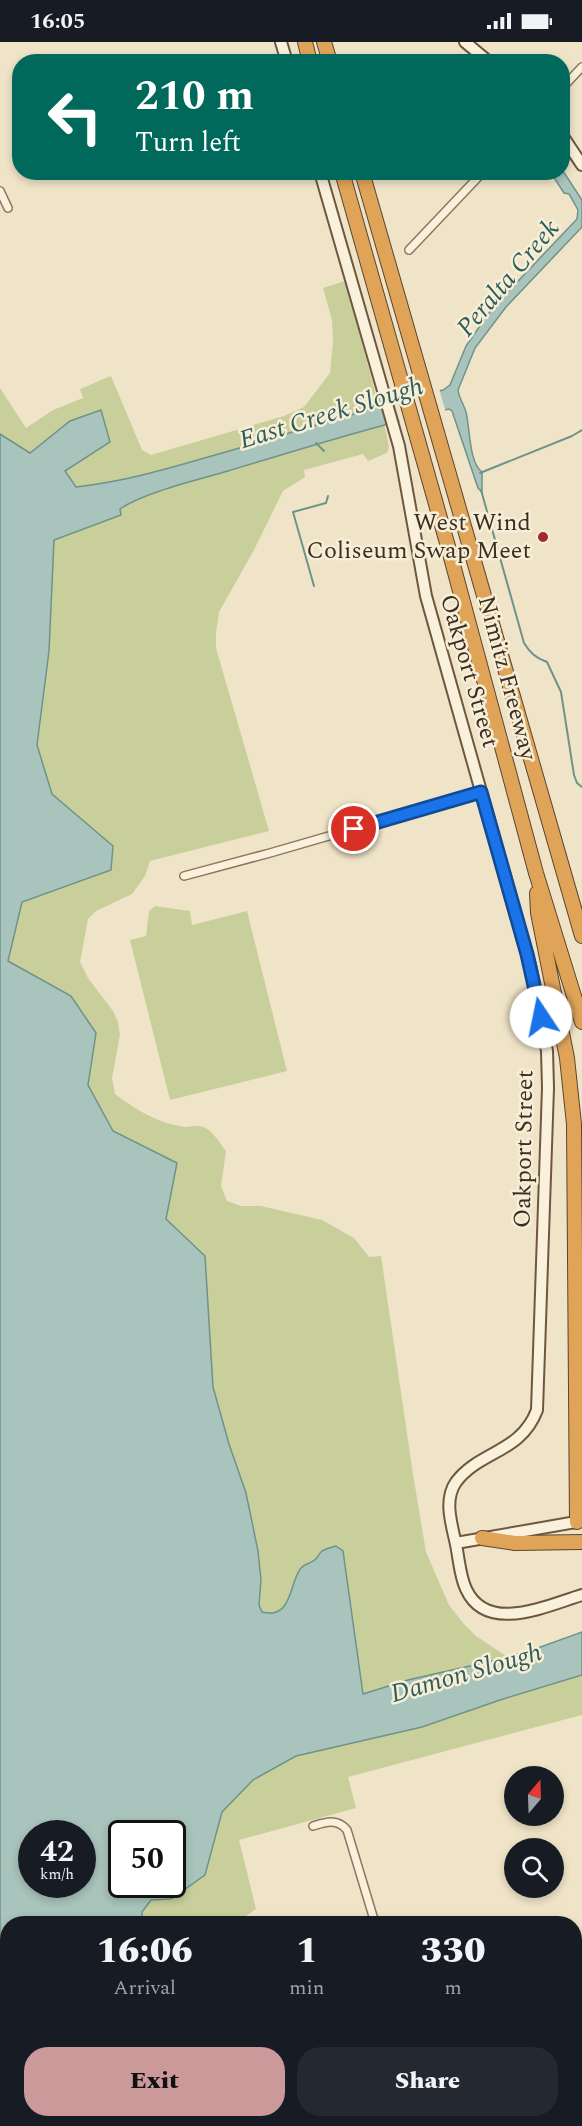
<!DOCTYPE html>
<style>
:root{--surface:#171b24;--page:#242831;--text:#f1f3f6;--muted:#9ea1a6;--accent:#cc999b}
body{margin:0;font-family:Spectral,serif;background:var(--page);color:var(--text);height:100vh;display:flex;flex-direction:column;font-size:22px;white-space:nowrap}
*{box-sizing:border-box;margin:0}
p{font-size:20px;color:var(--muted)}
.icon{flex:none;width:33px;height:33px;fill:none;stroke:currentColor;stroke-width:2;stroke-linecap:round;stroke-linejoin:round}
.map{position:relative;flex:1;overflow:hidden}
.details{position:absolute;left:0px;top:1874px;width:582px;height:212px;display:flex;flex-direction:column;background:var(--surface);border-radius:24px 24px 0 0;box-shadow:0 3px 9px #0003}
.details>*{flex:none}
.top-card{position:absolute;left:12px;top:12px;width:558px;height:126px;border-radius:24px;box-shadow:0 3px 9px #0003;background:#00695c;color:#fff;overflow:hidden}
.needle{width:39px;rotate:19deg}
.fabs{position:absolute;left:504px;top:1724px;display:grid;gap:12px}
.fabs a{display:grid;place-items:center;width:60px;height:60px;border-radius:50%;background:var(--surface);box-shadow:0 3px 9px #0003;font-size:30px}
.speed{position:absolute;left:18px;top:1778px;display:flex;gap:12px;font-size:30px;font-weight:700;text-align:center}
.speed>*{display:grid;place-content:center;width:78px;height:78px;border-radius:50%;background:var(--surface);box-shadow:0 3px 9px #0003;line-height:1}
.speed small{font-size:15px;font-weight:400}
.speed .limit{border:3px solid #111;border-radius:9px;background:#fff;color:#111}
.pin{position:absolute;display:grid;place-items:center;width:51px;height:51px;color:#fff;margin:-26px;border:3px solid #fff;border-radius:50%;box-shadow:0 2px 6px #0007}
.me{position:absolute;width:66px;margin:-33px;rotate:349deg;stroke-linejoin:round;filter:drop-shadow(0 0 4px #0008)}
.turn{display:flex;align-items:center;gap:21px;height:126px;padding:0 24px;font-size:27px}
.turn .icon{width:78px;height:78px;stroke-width:2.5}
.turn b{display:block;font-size:42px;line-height:51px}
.eta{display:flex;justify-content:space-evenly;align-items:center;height:102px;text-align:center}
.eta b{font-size:36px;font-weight:800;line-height:42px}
.action{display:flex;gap:12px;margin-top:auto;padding:12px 24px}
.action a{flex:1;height:69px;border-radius:24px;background:var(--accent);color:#111;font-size:24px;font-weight:800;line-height:69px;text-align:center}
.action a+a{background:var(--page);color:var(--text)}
.status{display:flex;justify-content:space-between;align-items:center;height:42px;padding:0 30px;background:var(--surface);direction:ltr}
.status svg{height:16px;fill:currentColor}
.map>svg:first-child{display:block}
.green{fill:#c9cf9b;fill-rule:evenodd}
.water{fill:#a9c4bc;stroke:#6f938a;stroke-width:1.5;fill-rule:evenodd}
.pier{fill:#f0e4c8}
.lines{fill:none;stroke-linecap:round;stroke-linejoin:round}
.stream{stroke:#6f938a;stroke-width:2}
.street-casing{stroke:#8d765c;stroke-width:10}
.secondary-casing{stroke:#6f573f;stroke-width:14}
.highway-casing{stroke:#5b4430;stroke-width:16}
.street{stroke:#faf1dc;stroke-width:7}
.secondary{stroke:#faf1dc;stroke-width:10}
.highway{stroke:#e0a458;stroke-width:14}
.route-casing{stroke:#114b97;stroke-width:15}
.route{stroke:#1a73e8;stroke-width:10}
.poi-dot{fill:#9e2a2b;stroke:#f7eed8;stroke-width:2}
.labels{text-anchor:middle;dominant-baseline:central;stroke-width:5;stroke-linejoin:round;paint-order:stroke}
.poi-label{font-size:24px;fill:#3d2e20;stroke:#f7eed8;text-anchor:end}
.street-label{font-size:24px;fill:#3d2e20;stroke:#f7eed8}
.water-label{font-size:26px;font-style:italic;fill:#2f5d5a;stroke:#f7eed8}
</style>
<div class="status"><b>16:05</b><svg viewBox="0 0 49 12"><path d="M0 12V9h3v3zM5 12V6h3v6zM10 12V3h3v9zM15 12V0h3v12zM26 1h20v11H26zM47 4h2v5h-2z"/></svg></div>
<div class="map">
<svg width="582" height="2084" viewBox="0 0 582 2084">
<rect width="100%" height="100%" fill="#f0e4c8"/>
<path class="green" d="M345,239L386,390L389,405L387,411L368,419L363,412L304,428L305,435L283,449L254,508L219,570L216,591V606L269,789L150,819L145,834L132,852L96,869L88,877L80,920L88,936L113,969L118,980L120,993L112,1036L115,1052C136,1068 158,1081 184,1085C190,1085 198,1083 203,1085C213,1088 220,1102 226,1109L221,1144L227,1159L241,1164H261L322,1178L354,1196L369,1215L381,1214L413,1432L426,1510L449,1563L463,1581L476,1594L517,1621L539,1646L582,1633V1673L348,1735L356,1766L239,1798L256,1867L236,1881H8V2078H209L211,2084H0V346L26,386L53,368L83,356L80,347L111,334L142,408L151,413L284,374L304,365L330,331L333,299L332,278L323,246ZM32,1791H82V1842H32ZM122,1791H172V1842H122Z
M155,864L190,869L192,883L247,869L287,1029L170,1058L130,898L146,894L149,869Z"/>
<path class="water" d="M563,129L582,158V185L506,265L475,306L458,348C459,356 464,363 466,370C470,386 469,421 482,430V450L478,446L452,369L449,367C374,384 301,407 228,429C198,438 145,450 120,467L121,473L54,498L49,609L37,703L52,752L113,804L111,828L22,860L8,919L71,954L96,991L88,1043L113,1089L177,1121L166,1177L205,1214L213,1345L229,1402L246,1451L258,1509L261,1538L259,1563L262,1570C293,1578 289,1540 301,1526C304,1522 309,1522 313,1519C318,1517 318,1512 322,1509C326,1507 332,1505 336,1504L343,1509L363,1652L408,1638L496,1618L535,1607L582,1590V1633L500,1658L422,1685L296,1714L253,1738L222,1770L205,1833L171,1857L151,1858L142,1870V1881H8V2078H188L189,2084H0V392L30,411L70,379L101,368L110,400L65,429L76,445C132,439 183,422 236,407C305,386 374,365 443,348L450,343L466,304L500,255L502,256L577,177L578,168L569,152L564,151L551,131ZM32,1791H82V1842H32ZM122,1791H172V1842H122Z"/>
<path class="pier" d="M439,346L446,371L400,381L393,357Z"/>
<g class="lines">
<path class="stream" d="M316,401L324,409
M480,431L572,394L582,388
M481,448L524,601C530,611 536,616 547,620L561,650L574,733L577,741L582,745
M314,544L293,470L326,461L328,454"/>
<defs>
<path id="street" d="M562,46L582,25
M0,149L8,166
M409,208L483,130
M184,834L270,811L481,750
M313,1784C326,1780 337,1776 347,1788L375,1881
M417,2078L419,2084
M444,2078L446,2084"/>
<path id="secondary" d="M281,0L287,20
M465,0L489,20
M562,93L582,123
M320,130L399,404L426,554L531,927L547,1009L548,1046L537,1368C521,1411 479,1409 456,1440C444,1457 451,1480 455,1498C459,1514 459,1532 466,1547C487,1593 548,1563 582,1553
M456,1501L582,1479"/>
<path id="highway" d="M305,0L310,20
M324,0L330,20
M342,130L449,508L536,831L582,980
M362,130L582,894
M537,851L538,871L567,1016L574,1082L577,1480
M482,1496L515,1501L582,1500"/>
</defs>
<use href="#street" class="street-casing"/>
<use href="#secondary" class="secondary-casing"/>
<use href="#highway" class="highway-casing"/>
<use href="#street" class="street"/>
<use href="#secondary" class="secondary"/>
<use href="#highway" class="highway"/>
</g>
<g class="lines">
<defs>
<path id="route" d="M354,787L481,750L527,912L541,975"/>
</defs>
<use href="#route" class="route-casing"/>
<use href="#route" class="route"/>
</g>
<circle class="poi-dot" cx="543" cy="495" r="6"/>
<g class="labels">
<g class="poi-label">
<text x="531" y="481">West Wind<tspan x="531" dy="28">Coliseum Swap Meet</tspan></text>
</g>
<g class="street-label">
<text transform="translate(469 629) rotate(74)">Oakport Street</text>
<text transform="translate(507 636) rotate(75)">Nimitz Freeway</text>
<text transform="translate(524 1107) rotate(-89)">Oakport Street</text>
</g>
<g class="water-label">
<text transform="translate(508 236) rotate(-50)">Peralta Creek</text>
<text transform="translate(331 371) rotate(-17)">East Creek Slough</text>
<text transform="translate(466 1631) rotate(-16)">Damon Slough</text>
</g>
</g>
</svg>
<div class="fabs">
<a><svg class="needle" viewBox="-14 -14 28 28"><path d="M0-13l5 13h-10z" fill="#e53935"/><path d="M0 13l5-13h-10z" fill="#9ea1a6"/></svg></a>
<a><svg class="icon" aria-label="search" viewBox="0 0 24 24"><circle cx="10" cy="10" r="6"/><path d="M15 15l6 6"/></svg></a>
</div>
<div class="speed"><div>42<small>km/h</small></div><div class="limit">50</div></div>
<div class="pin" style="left:354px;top:787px;background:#d93025"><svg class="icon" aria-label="arrive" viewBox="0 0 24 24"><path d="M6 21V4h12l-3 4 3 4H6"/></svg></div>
<svg class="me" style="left:541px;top:975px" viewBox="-20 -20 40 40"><circle r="19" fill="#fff"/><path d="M0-13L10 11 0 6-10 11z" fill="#1a73e8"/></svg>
<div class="top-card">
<div class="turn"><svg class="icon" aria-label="left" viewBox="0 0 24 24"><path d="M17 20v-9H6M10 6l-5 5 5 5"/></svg><div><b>210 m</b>Turn left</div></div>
</div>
<section class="details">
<div class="eta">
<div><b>16:06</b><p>Arrival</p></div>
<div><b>1</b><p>min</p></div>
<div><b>330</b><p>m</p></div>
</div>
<div class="action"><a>Exit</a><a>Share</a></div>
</section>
</div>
